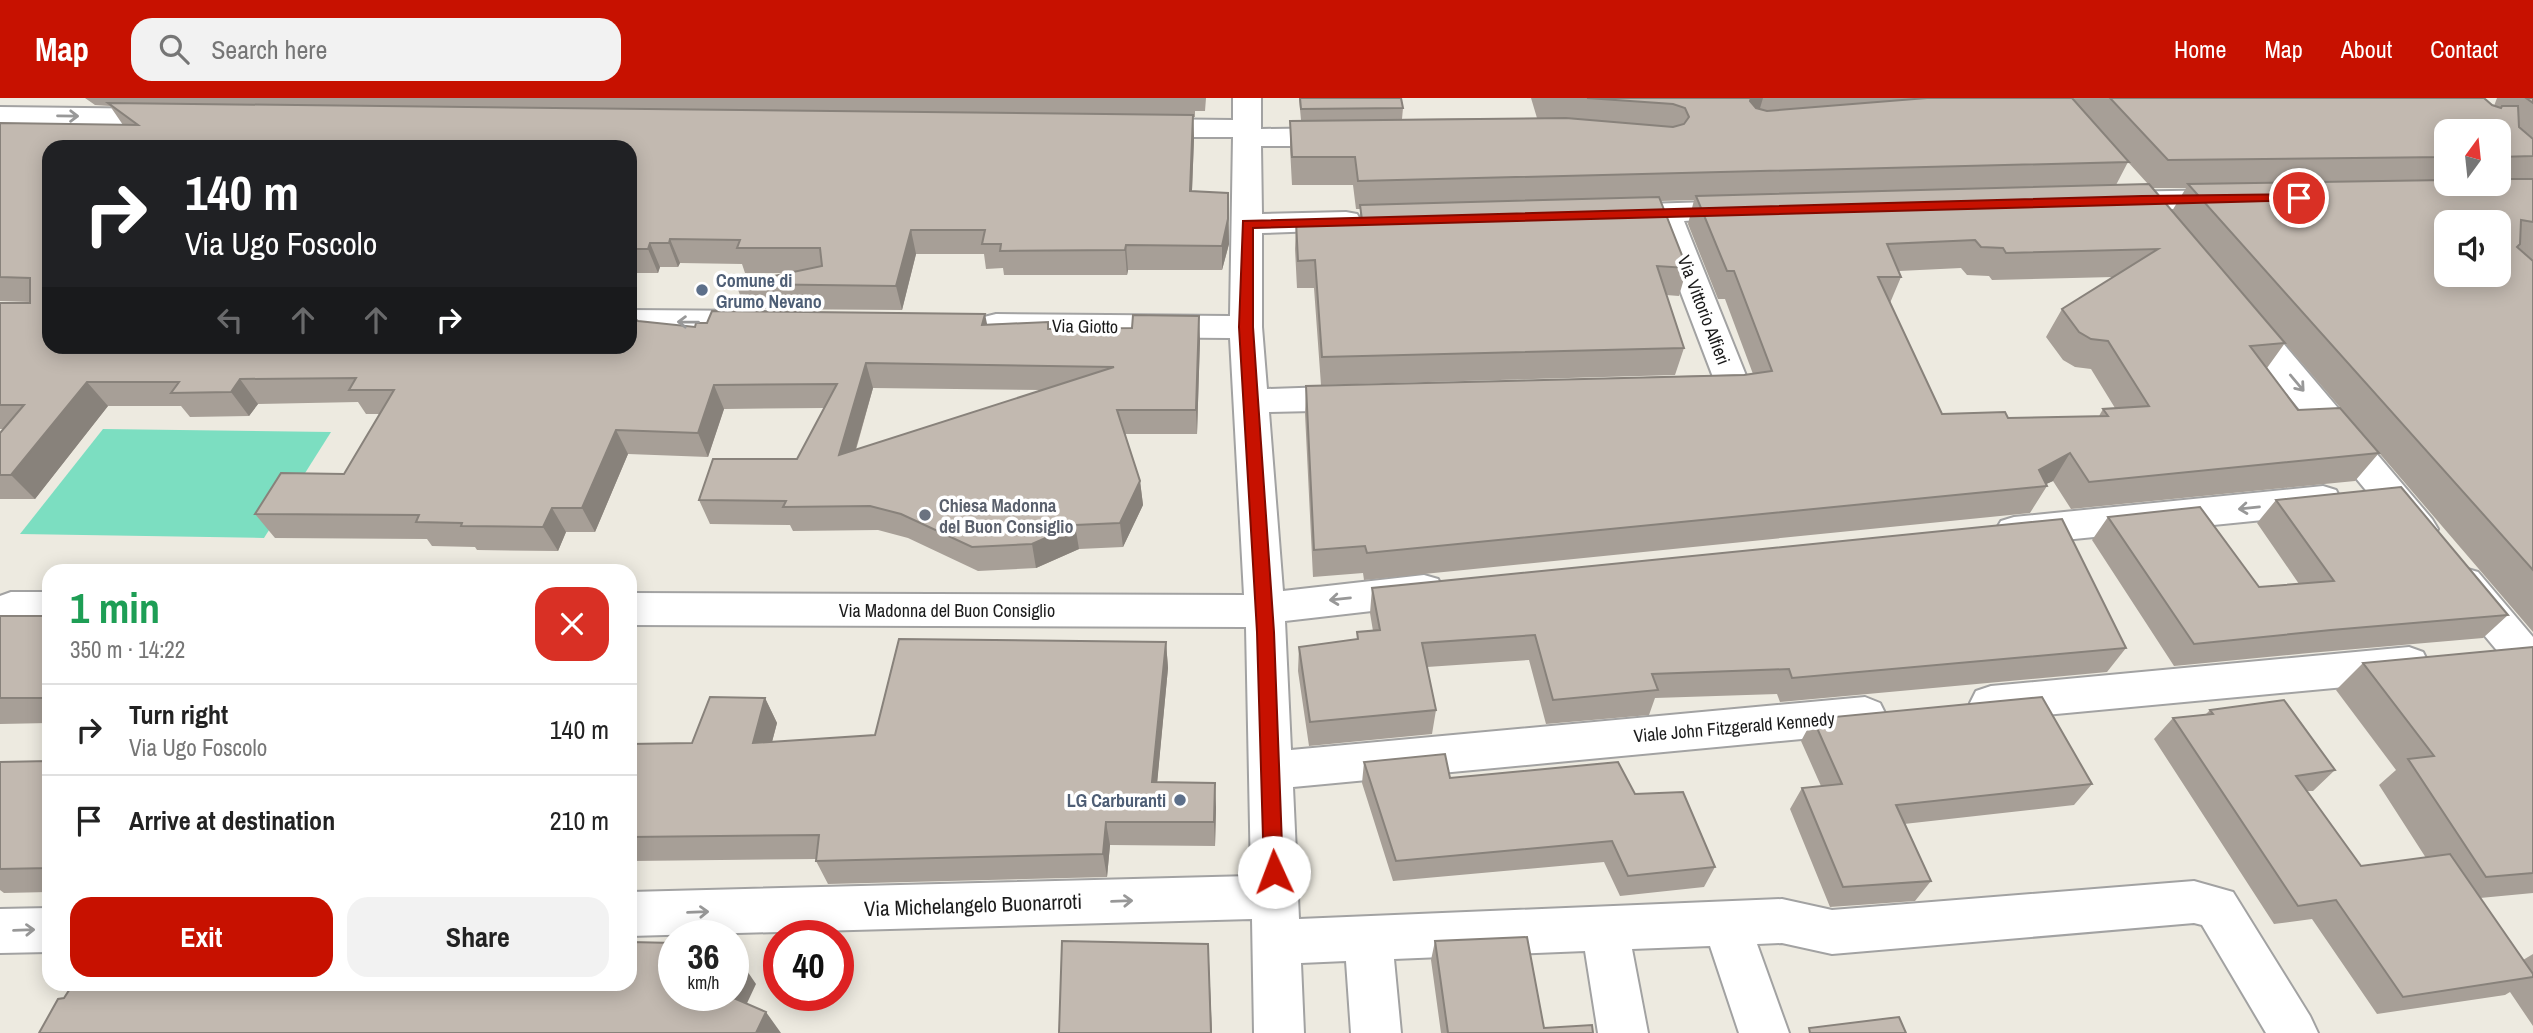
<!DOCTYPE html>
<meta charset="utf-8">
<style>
:root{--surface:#fff;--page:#f2f2f2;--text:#222;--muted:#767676;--line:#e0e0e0;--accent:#c71100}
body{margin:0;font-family:"Archivo Narrow",sans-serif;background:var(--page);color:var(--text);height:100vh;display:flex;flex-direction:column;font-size:26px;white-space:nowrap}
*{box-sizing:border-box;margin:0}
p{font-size:23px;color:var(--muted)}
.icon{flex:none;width:38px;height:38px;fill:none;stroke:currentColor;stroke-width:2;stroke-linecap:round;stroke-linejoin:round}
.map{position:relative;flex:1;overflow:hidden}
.panel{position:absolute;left:42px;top:466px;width:595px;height:427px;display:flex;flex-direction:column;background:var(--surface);border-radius:21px;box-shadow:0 4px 18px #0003}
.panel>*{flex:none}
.hud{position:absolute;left:42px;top:42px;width:595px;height:214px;border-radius:21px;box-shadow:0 4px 18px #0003;background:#202124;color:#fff;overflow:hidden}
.needle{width:46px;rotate:15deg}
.tools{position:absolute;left:2434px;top:21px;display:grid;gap:14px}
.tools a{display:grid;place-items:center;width:77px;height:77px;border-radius:14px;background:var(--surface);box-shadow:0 4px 18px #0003;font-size:35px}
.speed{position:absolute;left:658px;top:822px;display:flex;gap:14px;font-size:35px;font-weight:700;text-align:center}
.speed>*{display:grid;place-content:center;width:91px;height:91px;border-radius:50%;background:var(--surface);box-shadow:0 4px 18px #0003;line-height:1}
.speed small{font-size:18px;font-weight:400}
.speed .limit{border:10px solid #d22;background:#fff;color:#111}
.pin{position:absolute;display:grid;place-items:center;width:60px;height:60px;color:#fff;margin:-30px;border:4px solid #fff;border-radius:50%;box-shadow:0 2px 7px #0007}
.me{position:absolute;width:77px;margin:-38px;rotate:358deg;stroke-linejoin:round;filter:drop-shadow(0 0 5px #0008)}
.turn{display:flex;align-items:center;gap:24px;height:147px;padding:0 28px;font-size:32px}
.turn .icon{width:91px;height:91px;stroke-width:2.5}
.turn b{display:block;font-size:49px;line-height:60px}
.lanes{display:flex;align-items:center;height:66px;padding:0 28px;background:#0003;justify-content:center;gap:35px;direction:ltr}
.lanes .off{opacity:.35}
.round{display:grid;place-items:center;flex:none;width:74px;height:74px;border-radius:21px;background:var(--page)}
.headline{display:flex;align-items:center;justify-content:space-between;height:119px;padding:0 28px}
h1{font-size:42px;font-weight:800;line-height:52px;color:#1e9e55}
.action{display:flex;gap:14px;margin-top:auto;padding:14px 28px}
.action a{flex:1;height:80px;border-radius:21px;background:var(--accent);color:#fff;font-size:28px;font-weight:800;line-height:80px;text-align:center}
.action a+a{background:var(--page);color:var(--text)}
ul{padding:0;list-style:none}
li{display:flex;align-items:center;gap:21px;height:91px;padding:0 28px;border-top:2px solid var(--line)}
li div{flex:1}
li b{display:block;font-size:26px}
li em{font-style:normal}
header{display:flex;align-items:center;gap:42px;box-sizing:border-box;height:98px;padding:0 35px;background:var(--accent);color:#fff}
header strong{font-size:33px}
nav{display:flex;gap:38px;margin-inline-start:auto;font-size:24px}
.search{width:490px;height:63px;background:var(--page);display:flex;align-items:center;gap:18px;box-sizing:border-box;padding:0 24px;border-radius:21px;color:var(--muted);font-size:26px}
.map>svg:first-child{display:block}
.pitch{fill:#7cdec1}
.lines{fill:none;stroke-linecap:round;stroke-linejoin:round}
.minor-casing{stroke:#a2a2a2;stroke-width:4}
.minor{fill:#fff;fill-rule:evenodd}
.wall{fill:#a79f97;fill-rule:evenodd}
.shaded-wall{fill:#88827b}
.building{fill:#c2b9b0;stroke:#88827b;stroke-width:2;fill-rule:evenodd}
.oneway{stroke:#989898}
.route{fill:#c71100;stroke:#810b00;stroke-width:2}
.service-dot{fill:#5c6f8a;stroke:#fff;stroke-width:2.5}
.worship-dot{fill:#6b7280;stroke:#fff;stroke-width:2.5}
.labels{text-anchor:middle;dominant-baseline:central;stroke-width:7;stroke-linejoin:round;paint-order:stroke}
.service-label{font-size:18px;font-weight:bold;fill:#4e5e75;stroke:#fff;text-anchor:start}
.street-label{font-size:18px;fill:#1b1b1b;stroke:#fff}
.worship-label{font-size:18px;font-weight:bold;fill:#5b616d;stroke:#fff;text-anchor:start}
.near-street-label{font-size:21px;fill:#1b1b1b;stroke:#fff}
</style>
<header>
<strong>Map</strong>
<div class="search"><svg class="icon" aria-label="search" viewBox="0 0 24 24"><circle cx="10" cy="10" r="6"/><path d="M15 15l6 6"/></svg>Search here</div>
<nav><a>Home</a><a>Map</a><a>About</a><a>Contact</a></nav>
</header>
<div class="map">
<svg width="2533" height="935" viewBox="0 0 2533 935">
<rect width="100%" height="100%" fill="#edeae0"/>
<path class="pitch" d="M103,331L331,334L264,440L20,436Z"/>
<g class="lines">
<defs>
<path id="minor" d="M1233,0H1261V31L1343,30L1353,33L1357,39L1353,45L1343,48H1261L1262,116L1346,114L1357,116L1361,123L1357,130L1346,132L1262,135V229L1267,291L1357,288L1369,292L1374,300L1369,308L1357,312L1269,314L1283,493L1424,477L1438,481L1444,492L1438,503L1424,507L1285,523L1291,652L1865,599L1880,605L1886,617L1880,629L1865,635L1293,689L1299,821L1782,801L1832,812L2194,783L2233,794L2310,918L2318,935H2266L2202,827L2194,825L1832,856L1782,845L1757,846L1789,935H1739L1710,848L1632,851L1648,935H1598L1585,853L1394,861L1401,935H1351L1346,863L1301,865L1304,935H1254L1252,821L630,838V794L1251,778L1246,529L630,527V495L1244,497L1230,240L996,238L984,235L980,227L984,219L996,216L1230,218L1233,39H1140L1130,36L1126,30L1130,24L1140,21L1233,22Z
M0,9L169,11L179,13L183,19L179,25L169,27L0,25Z
M2232,92L2243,95L2247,101L2243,107L2232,110L2110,112L2099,109L2095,103L2099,97L2110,94Z
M1742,103L1753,106L1757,112L1753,118L1684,123L1751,290L1746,298C1727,304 1704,305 1685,299L1680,291L1685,283L1713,279L1654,124L1613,125L1602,122L1598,116L1602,110L1613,107Z
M2242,208L2254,211L2432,421L2438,431L2432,441L2419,445L2406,441L2230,227L2226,219L2230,211Z
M630,212L761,213L773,216L777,224L773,232L761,235L630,234Z
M2323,388L2336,392L2341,402L2336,412L2323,416L2014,447L2001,443L1995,433L2001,423L2014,419Z
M2464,470L2478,474L2533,539V584L2519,579L2450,496L2445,485L2450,474Z
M11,494H49V526H11L0,522V498Z
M2409,549L2423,554L2429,566L2423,578L2409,583L1991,622L1976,617L1970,605L1976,593L1991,588Z
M49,810V854L0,855V811Z"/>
</defs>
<use href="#minor" class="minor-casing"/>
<use href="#minor" class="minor"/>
</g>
<path class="wall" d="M85,0H1206L1205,13H1195V19H1193L1194,41L1192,93L1228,95L1229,146L1222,172H1128L1127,177H1004L1003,170L986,171L984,156H916L902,212L745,211L736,186L792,175H745L742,166L680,165L678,169H660L658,175H630V49L49,248L638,223L695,229L987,226L1048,224L1049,231L1200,242L1197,336H1125L1140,383L1143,407L1123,449L1079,451L1036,470L978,473L908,440L878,432L793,433L790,427L710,426L699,402L797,361L824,310L724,311L708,359L628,356L595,434H566L558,453L477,452L475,449L432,448L427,441L275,440L255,416L344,376L380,316H366L358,304L258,306L249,318L190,319L181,308H108L35,401H0V335L3,331H0V205H30V204L0,203V25L123,27L110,8L95,7ZM873,290L1042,292L856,352Z
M1299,0H1401L1403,10L1402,21L1537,20L1531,0H2484L2494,8L2497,0H2533V534L2271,229L2285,245L2267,270L2298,312L2379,355L2355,383L2071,411L2053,383L2046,386L2047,388L2030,415L1364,482L1363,475L1313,479L1305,316L1306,288L1753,276L1725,201H1718L1688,126L1694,102L1661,103L1687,170L1679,198L1666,197L1684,250L1675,277L1321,287L1314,190H1297L1295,151L1296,123L1360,122V111H1356L1353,87H1292L1290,50V23L1301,22ZM2446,33H2499V86H2446ZM2128,64L2148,86L2116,87ZM2152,90H2186L2172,113ZM1961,170L1967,177L1989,178L1992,182L2113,179L2062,211L2046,239L2063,262L2075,269L2091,271L2115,310L2103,311L2099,318L2008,320L1942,316L1890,205L1901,179L1899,173Z
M2276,402L2508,517L2483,540L2309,555L2174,568L2092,442L2108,419L2259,489L2299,486L2257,425Z
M1372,490L2126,550L2107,574L1780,604L1777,596L1655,600L1649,617L1546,626L1529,562L1427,569L1436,612L1432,636L1309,648L1298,573L1299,549L1357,541V534L1373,533L1370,515Z
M0,518H49V625L0,626Z
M1166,544L1168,570L1157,684L1216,709L1215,748L1110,747L1107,779L828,786L816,763V761L632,763L630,772V646L692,645L765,600L777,625L772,644L875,637Z
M2533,549V795L2480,800L2523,862L2533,856V928L2510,894L2505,897L2377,916L2312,821L2274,826L2154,641L2173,620L2205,617L2210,612L2335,672L2313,693H2307L2361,768L2426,760L2379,687L2396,672L2336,592L2363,565Z
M1813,621L2092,686L2074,707L1904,726L1931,783L1915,803L1830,809L1790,711L1802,690L1821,688L1801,643Z
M49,663V794L4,795L0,792V664Z
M1364,664L1450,680L1635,696L1715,769L1704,789L1620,798L1604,764L1393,783L1362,685Z
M1435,843L1544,930L1593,935H1441L1431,862Z"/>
<path class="shaded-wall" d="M1751,0H1763L1758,17L1750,3Z
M1193,17L1194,41L1191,117L1190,93Z
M1228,95L1229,146L1222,172V148Z
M911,132L916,156L902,212L896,188Z
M670,141L680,165L678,169L669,145Z
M650,145L660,169L658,175L648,151Z
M1126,147L1128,172L1127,177L1125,152Z
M985,216L990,240L982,227Z
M1199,218L1200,242L1197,336L1196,312Z
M866,265L873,290L847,381L839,357Z
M240,281L258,306L249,318L231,294Z
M87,284L108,308L35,401L11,377Z
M714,287L724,311L708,359L698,335Z
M616,332L628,356L595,434L582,410Z
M2070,355L2053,383L2042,388L2039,372Z
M1140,383L1143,407L1123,449L1120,425Z
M552,410L566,434L558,453L543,429Z
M1075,427L1079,451L1036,470L1032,446Z
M1166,544L1168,570L1155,708L1152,684Z
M765,600L777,625L765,670L753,645Z
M1215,685L1216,709L1215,748L1214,724Z
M1106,724L1110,747L1107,779L1103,756Z
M1208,846L1209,865L1212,935H1211Z
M741,864L756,886L741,918L727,898H733V880Z
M766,914L781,935H756Z"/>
<path class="building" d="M1300,0H1401L1403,10L1301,11Z
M1587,0H1751L1750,3L1756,10L1767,13L1927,0H2072L2129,64L1358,83L1355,59H1292L1290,23L1566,20L1673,29L1684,26L1689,19L1685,10L1673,6Z
M2110,0H2484L2492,7L2501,10L2502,8H2518L2519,29L2533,41V58L2499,59V33H2446V59L2168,62Z
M2526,0H2533V5Z
M108,5L1193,17L1190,93L1228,95V121L1222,148L1126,147L1125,152L1000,153L1001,146H982L985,132H911L896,188L736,186L822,168L820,150H737L740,142L670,141L669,145H650L648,151H630V49H49V248H630V217L638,223L695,229L696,225H707L712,213L985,216L982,227L1048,224V231L1132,230L1133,217L1199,218L1196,312H1117L1140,383L1120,425L1075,427L1032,446L972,449L901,416L870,408L783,409L786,403L699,402L713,361H797L837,286L714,287L698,335L616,332L582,410H552L543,429L461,428L462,425L416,424L419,417L255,416L281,375L344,376L394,292H349L356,280L240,281L231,294L171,295L179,284H87L11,377H0V335L24,307H0V205H30V180L0,179V25L138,27ZM866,265L1114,269L839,357Z
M2499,81H2533V124L2521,122L2520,146L2517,149L2533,163V472L2188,86L2446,82V86H2499ZM2446,124H2499V177H2446Z
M2149,86L2285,245L2250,248L2298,312L2340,310L2379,355L2089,384L2070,355L2039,372L2047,388L1367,455L1365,448L1314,452L1306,288L1744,277L1772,273L1734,173H1727L1696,98ZM1975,142L1981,149L2003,150L2006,155L2158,151L2062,211L2079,234L2091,241L2108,243L2149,308L2103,311L2108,318L2008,320L2005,314L1942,316L1878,179H1901L1887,146Z
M1659,99L1687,170L1657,168L1684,250L1322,259L1315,162L1298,163L1296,123L1362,122L1360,107Z
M2401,389L2508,517L2331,532L2194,546L2108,419L2200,409L2259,489L2334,483L2276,402Z
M2062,421L2126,550L1792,580L1789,571L1652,576L1658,592L1553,602L1535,537L1422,545L1436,612L1310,624L1299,549L1358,541L1357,534L1380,532L1372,490Z
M0,518H49V600H0Z
M899,541L1166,544L1152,684L1215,685L1214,724H1106L1103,756L816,763L819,737L630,739V646L692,645L710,599L765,600L753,645L875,637Z
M2533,549V775L2486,779L2408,661L2434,658L2363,565Z
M2042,599L2092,686L1896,707L1931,783L1843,789L1802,690L1842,686L1813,621Z
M2284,602L2335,672L2296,678L2361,768L2450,756L2533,876V879L2403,899L2336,802L2298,808L2173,620L2213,616L2210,612Z
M1445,656L1450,680L1618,664L1635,696L1683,694L1715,769L1628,778L1612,743L1396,763L1364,664Z
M49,663V770L0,771V664Z
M1527,839L1544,930L1592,927L1593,935H1448L1435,843Z
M1062,843L1208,846L1211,935H1059Z
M630,844L674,845V898H729L766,914L756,935H39L58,901L64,900L73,886H630Z
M733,864H741L733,880Z
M1899,919L1906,935H1810L1809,930Z"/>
<defs><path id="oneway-shaft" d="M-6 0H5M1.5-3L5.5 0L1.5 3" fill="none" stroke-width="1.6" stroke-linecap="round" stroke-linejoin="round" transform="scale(1.75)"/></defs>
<g class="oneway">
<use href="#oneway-shaft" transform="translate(68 18) rotate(1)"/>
<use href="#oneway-shaft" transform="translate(688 224) rotate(-179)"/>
<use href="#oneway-shaft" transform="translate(2297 285) rotate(50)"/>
<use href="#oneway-shaft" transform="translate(2249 410) rotate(174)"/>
<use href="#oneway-shaft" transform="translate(1340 501) rotate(174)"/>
<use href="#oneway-shaft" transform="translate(1122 803) rotate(-2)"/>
<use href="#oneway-shaft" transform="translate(698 814) rotate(-2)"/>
<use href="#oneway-shaft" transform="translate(24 832) rotate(-2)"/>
</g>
<path class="route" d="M2299,96L2305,100L2304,102L1253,130V229L1274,534L1283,774L1280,780L1274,782L1267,780L1264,774L1257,534L1239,229L1243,123L2142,98Z"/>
<g class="service-dot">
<circle cx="702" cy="192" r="7"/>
<circle cx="1180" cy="702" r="7"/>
</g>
<circle class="worship-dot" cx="925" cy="417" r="7"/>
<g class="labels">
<g class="service-label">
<text x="716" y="182">Comune di<tspan x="716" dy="21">Grumo Nevano</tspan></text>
<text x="1166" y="702" text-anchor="end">LG Carburanti</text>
</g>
<g class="street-label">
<text transform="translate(1704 212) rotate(69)">Via Vittorio Alfieri</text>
<text transform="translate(1085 228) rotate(1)">Via Giotto</text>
<text x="947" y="512">Via Madonna del Buon Consiglio</text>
<text transform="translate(1734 629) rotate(-5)">Viale John Fitzgerald Kennedy</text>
</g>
<g class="worship-label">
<text x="939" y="407">Chiesa Madonna<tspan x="939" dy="21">del Buon Consiglio</tspan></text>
</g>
<g class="near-street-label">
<text transform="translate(973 807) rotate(-2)">Via Michelangelo Buonarroti</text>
</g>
</g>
</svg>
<div class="tools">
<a><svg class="needle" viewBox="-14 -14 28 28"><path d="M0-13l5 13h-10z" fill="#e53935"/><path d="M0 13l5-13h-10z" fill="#767676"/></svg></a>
<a><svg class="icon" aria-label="sound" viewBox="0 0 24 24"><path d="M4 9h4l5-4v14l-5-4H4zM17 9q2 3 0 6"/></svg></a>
</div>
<div class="speed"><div>36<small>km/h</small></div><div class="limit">40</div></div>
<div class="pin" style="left:2299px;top:100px;background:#d93025"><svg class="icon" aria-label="arrive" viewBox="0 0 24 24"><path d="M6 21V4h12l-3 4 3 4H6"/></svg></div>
<svg class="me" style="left:1274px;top:774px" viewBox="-20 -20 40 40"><circle r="19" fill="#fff"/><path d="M0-13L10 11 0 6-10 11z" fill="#c71100"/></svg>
<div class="hud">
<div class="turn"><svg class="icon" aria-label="right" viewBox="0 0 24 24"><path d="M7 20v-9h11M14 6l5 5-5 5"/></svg><div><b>140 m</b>Via Ugo Foscolo</div></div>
<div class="lanes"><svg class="icon off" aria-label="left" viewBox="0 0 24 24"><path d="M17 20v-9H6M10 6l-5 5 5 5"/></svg><svg class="icon off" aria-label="ahead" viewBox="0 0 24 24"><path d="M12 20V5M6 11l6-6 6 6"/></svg><svg class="icon off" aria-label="ahead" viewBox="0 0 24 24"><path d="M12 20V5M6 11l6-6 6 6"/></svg><svg class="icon" aria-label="right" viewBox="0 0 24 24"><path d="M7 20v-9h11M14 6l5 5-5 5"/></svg></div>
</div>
<section class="panel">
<div class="headline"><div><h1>1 min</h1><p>350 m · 14:22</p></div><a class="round" style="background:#d93025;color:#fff"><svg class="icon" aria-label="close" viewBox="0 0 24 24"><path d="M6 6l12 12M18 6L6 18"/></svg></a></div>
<ul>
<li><svg class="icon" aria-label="right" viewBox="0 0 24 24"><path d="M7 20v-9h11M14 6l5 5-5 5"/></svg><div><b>Turn right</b><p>Via Ugo Foscolo</p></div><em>140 m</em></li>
<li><svg class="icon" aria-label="arrive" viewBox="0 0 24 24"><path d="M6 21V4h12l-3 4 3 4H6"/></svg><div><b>Arrive at destination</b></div><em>210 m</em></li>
</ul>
<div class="action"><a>Exit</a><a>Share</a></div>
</section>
</div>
